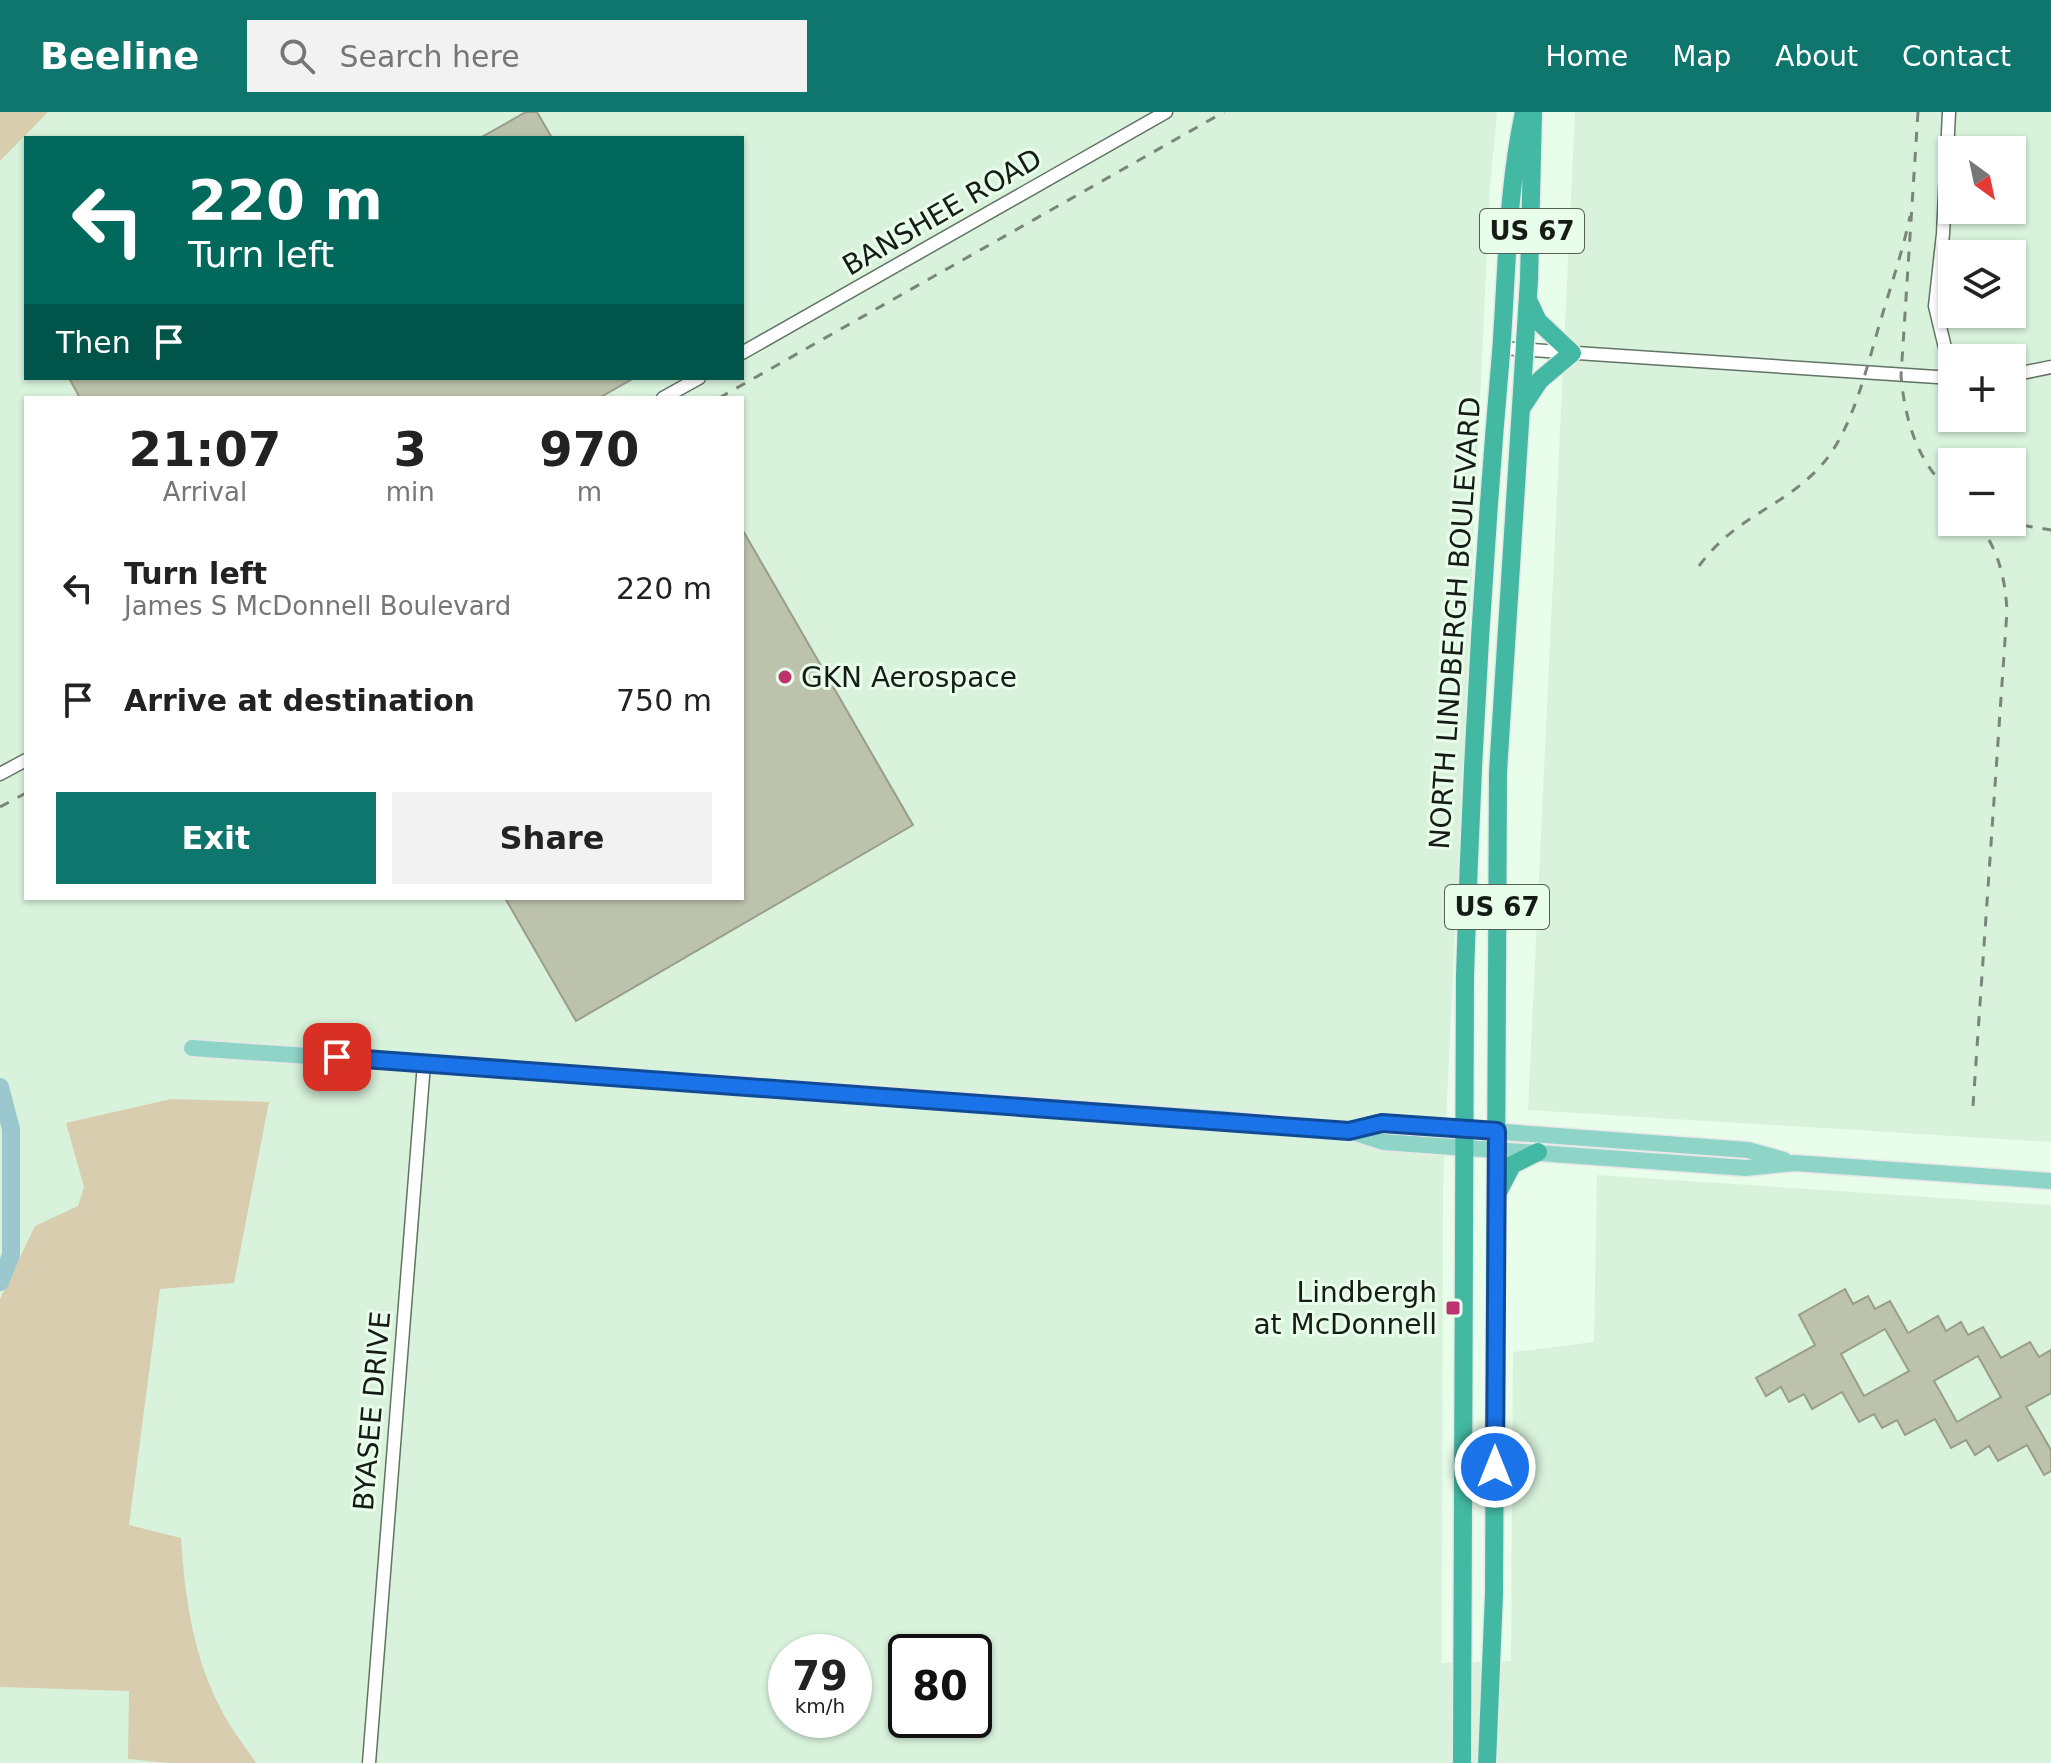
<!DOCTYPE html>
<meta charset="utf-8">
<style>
:root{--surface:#fff;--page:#f2f2f2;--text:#222;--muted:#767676;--accent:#0f766e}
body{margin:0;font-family:"DejaVu Sans",sans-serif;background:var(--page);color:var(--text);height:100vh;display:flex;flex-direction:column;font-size:30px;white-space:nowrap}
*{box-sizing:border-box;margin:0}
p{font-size:26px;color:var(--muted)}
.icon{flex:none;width:44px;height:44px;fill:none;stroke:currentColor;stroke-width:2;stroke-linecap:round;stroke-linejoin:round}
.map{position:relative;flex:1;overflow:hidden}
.panel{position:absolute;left:24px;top:284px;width:720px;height:504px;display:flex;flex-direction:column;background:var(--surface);border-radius:0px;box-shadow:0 2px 6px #0004}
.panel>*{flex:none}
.banner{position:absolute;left:24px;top:24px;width:720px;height:244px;border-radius:0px;box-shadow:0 2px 6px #0004;background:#00695c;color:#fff;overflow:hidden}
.needle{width:52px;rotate:147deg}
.fabs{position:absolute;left:1938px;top:24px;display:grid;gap:16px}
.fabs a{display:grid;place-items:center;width:88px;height:88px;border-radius:0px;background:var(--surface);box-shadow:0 2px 6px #0004;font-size:40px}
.speed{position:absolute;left:768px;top:1522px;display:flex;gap:16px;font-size:40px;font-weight:700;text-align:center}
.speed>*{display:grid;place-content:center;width:104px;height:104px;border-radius:50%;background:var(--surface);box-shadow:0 2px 6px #0004;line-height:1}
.speed small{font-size:20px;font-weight:400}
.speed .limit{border:4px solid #111;border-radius:12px;background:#fff;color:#111}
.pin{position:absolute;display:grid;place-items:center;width:68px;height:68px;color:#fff;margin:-34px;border-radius:16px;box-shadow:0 4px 12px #0006}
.me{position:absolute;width:88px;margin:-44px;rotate:0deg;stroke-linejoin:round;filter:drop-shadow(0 0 6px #0008)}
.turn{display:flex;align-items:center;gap:28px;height:168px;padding:0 32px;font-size:36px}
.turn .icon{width:104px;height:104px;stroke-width:2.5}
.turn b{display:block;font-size:56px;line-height:68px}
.then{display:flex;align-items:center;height:76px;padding:0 32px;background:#0003;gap:16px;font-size:30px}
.eta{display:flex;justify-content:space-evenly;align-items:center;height:136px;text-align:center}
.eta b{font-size:48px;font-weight:600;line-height:56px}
.action{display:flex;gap:16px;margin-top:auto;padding:16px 32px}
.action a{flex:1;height:92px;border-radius:0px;background:var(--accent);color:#fff;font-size:32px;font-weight:600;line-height:92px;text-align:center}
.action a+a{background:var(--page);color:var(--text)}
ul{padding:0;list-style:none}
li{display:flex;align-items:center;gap:24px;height:112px;padding:0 32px}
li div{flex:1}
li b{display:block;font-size:30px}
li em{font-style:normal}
header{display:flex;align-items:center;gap:48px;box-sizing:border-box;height:112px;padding:0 40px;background:var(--accent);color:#fff}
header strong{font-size:38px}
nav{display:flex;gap:44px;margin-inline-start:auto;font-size:28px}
.search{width:560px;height:72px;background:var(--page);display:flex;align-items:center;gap:20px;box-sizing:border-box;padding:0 28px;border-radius:0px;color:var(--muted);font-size:30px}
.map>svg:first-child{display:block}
.built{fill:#d8f2db;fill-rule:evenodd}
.green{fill:#d9cdb0}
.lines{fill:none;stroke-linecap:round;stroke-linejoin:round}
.river{stroke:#9bc7ce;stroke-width:18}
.building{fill:#bcc2ac;stroke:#999e89;stroke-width:2;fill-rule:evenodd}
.minor-casing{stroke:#617364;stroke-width:15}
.major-casing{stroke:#e8e8e8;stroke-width:19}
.highway-casing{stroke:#e8e8e8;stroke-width:21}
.minor{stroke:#fff;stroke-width:12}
.major{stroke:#8ed5c8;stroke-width:16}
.highway{stroke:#43b9a3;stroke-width:18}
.rail{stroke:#7a867b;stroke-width:3;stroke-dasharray:10 10;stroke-linecap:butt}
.route-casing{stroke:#114b97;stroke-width:20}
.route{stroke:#1a73e8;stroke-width:14}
.poi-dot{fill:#bd336e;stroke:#e9fdeb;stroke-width:3}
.labels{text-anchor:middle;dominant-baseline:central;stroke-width:6;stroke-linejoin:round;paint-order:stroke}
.shield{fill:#e9fdeb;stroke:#555f55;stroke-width:2}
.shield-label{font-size:26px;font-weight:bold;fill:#151b15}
.street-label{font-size:28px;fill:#151b15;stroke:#e9fdeb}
.poi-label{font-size:28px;fill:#151b15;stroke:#e9fdeb;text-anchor:start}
</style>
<header>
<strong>Beeline</strong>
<div class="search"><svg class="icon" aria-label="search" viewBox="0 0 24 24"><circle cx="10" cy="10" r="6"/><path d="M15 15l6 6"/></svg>Search here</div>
<nav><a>Home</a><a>Map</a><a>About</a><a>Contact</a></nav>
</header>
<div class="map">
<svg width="2051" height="1651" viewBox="0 0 2051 1651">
<rect width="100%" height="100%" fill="#e9fdeb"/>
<path class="built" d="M0,0H1497L1490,76L1443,1074L1442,1551L1511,1549L1513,1240L1594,1230L1597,1063L2051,1093V1651H0ZM26,26H742V266H26ZM26,286H742V786H26ZM786,1540H854V1608H786ZM906,1540H974V1608H906Z
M1575,0H2051V1030L1528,998ZM1952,38H2012V98H1952ZM1952,142H2012V202H1952ZM1952,246H2012V306H1952ZM1952,350H2012V410H1952Z"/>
<path class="green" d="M0,0H48L0,49Z
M171,987L269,990L234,1171L160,1177L129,1413L181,1426C185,1486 193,1545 222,1599C231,1617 245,1634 256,1651H169L128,1647L129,1579L0,1575V1187L35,1114L78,1094L84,1075L66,1011Z"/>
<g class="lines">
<path class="river" d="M0,975L11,1017V1143L0,1170"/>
</g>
<path class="building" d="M526,0H537L552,26H480Z
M69,266H634L599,286H80Z
M742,417L913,713L576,909L505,786H742Z
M1845,1177L1853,1192L1868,1184L1875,1197L1890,1189L1908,1221L1938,1204L1946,1219L1961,1210L1968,1223L1983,1215L2001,1246L2030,1230L2039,1245L2051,1238V1281L2026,1295L2051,1338V1359L2044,1363L2027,1333L1998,1349L1989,1334L1975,1343L1966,1328L1951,1336L1935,1307L1905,1323L1897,1308L1882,1316L1874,1302L1859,1310L1842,1280L1812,1297L1804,1282L1789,1290L1781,1275L1766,1284L1756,1266L1815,1233L1799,1203ZM1885,1217L1909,1259L1864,1284L1841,1242ZM1978,1244L2001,1285L1957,1310L1934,1269Z"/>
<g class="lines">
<defs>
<path id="minor" d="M1501,236L1952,266
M742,241L1166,0
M2012,263L2051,255
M1947,266V244L1935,194L1943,122L1949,0
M663,286L699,266
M0,662L26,648
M369,1651L424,951"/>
<path id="major" d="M192,936L1223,1007L1349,1019L1383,1030L1746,1056L1794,1051L2051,1069
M1350,1018L1382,1011L1748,1038L1784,1048"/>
<path id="highway" d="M1522,295L1540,268L1572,241L1538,209L1529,190
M1498,1080L1512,1053L1538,1040
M1462,1651L1465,864C1471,656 1483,448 1501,241C1507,161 1507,79 1524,0
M1487,1651L1494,1482L1498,660L1529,168L1533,0"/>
</defs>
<use href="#minor" class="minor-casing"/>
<use href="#major" class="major-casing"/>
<use href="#highway" class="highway-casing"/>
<use href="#minor" class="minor"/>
<use href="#major" class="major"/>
<use href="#highway" class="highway"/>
<path class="rail" d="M1918,0L1901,264C1905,307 1917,352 1952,380
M719,286L1224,0
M2003,410L2051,418
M1699,454C1735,405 1777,398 1816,359C1853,323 1867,252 1882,204C1892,170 1903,138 1910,104
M0,695L26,681
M1973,994L2007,499C2005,464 1998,437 1977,410"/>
</g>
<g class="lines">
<defs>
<path id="route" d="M337,945L1349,1019L1382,1011L1497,1019L1495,1355"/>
</defs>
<use href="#route" class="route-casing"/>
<use href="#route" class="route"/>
</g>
<g class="poi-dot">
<circle cx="785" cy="565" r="8"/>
<rect x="1445" y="1188" width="16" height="16" rx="4"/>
</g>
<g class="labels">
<g class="shield">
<rect x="1480" y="97" width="104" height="44" rx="6"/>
<rect x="1445" y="773" width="104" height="44" rx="6"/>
</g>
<g class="shield-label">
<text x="1532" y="119">US 67</text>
<text x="1497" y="795">US 67</text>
</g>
<g class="street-label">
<text transform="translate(942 100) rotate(-30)">BANSHEE ROAD</text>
<text transform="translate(1455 511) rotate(-86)">NORTH LINDBERGH BOULEVARD</text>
<text transform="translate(372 1299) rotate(-85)">BYASEE DRIVE</text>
</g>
<g class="poi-label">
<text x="801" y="565">GKN Aerospace</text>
<text x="1437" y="1180" text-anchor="end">Lindbergh<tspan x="1437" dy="32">at McDonnell</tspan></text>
</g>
</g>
</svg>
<div class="fabs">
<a><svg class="needle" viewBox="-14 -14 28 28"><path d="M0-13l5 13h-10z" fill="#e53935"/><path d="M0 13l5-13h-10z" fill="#767676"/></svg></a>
<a><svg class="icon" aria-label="layers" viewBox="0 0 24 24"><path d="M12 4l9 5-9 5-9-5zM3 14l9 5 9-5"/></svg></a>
<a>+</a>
<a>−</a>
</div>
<div class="speed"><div>79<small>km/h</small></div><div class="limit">80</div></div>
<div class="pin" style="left:337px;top:945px;background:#d93025"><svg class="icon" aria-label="arrive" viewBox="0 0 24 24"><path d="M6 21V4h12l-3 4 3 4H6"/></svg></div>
<svg class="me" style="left:1495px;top:1355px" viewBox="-20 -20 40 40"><circle r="17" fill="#1a73e8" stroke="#fff" stroke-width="3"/><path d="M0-11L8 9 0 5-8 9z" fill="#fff"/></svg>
<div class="banner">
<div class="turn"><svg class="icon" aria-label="left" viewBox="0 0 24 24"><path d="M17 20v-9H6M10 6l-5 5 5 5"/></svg><div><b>220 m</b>Turn left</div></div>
<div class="then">Then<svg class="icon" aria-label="arrive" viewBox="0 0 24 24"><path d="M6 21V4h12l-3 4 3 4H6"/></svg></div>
</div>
<section class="panel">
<div class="eta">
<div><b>21:07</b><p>Arrival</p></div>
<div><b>3</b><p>min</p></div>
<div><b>970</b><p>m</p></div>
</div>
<ul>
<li><svg class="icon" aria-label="left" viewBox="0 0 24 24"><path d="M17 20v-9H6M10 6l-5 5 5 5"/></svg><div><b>Turn left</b><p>James S McDonnell Boulevard</p></div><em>220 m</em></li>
<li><svg class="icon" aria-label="arrive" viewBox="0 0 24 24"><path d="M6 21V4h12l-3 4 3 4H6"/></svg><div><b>Arrive at destination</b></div><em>750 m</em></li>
</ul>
<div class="action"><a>Exit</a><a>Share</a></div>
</section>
</div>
